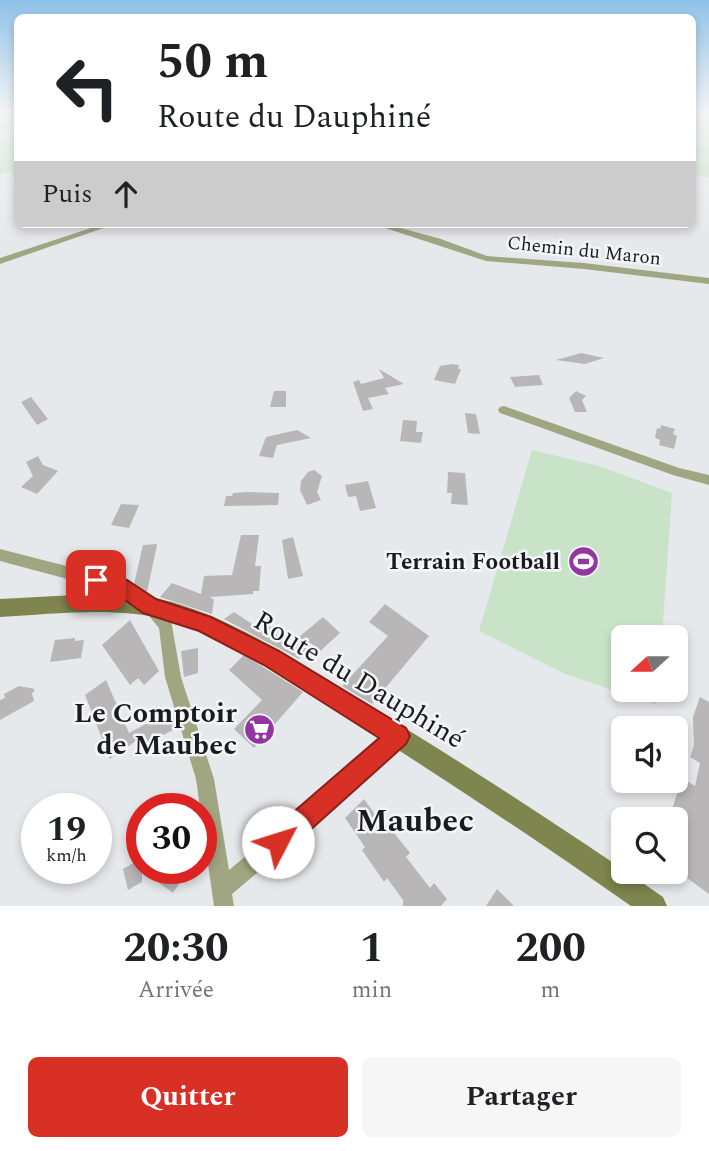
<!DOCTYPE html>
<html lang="fr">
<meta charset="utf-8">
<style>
:root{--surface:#fff;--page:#f6f6f6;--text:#202124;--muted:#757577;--accent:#d93025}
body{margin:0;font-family:Spectral,serif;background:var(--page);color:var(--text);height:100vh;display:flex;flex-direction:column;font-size:26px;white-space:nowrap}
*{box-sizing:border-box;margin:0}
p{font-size:23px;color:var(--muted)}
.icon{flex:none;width:38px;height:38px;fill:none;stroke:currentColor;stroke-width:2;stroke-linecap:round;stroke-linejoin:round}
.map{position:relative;height:906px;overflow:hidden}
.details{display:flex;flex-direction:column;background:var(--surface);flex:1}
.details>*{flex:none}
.hud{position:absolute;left:14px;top:14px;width:682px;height:214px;border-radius:10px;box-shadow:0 4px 10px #0003;background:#fff;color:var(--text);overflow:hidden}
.needle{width:46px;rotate:249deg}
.buttons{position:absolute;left:611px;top:625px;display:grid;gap:14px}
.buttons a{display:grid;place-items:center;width:77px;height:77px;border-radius:10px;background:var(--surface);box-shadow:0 4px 10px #0003;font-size:35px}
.speed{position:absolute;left:21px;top:793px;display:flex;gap:14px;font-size:35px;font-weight:700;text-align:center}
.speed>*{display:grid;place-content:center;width:91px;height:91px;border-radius:50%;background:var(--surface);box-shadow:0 4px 10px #0003;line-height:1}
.speed small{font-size:18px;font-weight:400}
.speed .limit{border:10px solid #d22;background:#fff;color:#111}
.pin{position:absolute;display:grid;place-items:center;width:60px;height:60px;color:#fff;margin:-30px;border-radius:14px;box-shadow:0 4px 10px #0006}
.me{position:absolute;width:77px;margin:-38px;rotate:50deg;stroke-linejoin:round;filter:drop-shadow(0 0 5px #0008)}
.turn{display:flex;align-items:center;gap:24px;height:147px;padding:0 28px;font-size:32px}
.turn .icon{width:91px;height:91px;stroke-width:2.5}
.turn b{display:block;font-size:49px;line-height:60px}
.then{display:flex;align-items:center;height:66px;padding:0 28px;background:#0003;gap:14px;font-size:26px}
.eta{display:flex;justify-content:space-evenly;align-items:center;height:119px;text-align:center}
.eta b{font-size:42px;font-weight:700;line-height:49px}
.action{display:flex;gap:14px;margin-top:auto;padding:14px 28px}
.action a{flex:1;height:80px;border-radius:10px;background:var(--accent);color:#fff;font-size:28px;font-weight:700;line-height:80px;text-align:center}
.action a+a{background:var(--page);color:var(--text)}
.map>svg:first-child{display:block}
.green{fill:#c9e3c9}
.building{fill:#b9b6b8}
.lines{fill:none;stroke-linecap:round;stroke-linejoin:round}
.street{fill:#a1a682;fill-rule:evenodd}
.secondary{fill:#7f854e;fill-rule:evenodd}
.route{fill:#d93025;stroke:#8d1f18;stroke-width:2}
.labels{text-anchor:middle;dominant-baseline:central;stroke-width:5;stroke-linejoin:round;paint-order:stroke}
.far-street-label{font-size:19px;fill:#1a1b1c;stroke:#f3f6f9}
.poi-label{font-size:23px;font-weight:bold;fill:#1a1b1c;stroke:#f3f6f9;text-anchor:end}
.near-street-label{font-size:28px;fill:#1a1b1c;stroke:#f3f6f9}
.near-poi-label{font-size:28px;font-weight:bold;fill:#1a1b1c;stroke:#f3f6f9;text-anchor:end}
.near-quarter-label{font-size:32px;font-weight:bold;fill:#1a1b1c;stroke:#f3f6f9}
</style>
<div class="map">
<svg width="709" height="906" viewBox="0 0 709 906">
<rect width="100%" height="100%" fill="#e6e9eb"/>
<path class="green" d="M0,113H17L18,169L0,174Z
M693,113H709V177L693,176Z
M532,450L599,466L672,493L662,637H623V690H658L657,705L565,674L479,631Z"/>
<path class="building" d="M581,353L604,358L585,364L556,360Z
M452,364L459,365L458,369H461L455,384L434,380L440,366Z
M379,369L404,384L385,388L389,394L368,398L373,409L363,411L353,382L359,380L361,384L384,378Z
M539,375L543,385L515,387L510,377Z
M274,391H286V407H270Z
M576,391L586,396L582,400L587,412H575L569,398Z
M31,397L48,419L37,425L21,402Z
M465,413L476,414L480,434L468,433Z
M403,420L417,421L416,432H423L421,443L400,441Z
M661,425L675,429L673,434L677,436L674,449L659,445L660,440L655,438L657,428L660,429Z
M297,430L311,438L277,445L273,458L259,456L266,437Z
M38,456L43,465L58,471L37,494L21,487L33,476L26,462Z
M314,470L322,476L317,492L321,500L307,505L300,490L301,481L308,472Z
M448,472L465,473L468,505L451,504L452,493H447Z
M368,481L376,508L360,511L356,496L348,497L345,485Z
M247,492L279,493L278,505L224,506L226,496H232L233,493Z
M121,504L139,505L129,528L111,525Z
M241,535H259L255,566H261L259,591H253V594L210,597L214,600L212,614L160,597L172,583L201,594L204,576L232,575Z
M293,537L303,576L288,579L282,540Z
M157,544L156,550L147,592L134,584L143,545Z
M385,604L429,636L372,704L342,686L388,636L369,622Z
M234,612L260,629L267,623L287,647L323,617L340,633L319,652L311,643L299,659L224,619Z
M130,620L159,671L144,685L138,678L130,685L102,645Z
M75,638V641L84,640L81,658L50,662L55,640Z
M198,648V673L184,677L181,651Z
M244,655L303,692L254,748L234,729L262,700L229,670Z
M106,680L129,733L172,710L178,728L145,743L143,736L110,759L85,695Z
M19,686L35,689L32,694L34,701L0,720V700L5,698L4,694Z
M700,697L709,702V894L676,870V819H669L682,778L695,786L700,763L690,757L694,745L693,717Z
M364,799L384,827L387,824L410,853L406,857L430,888L434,883L447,899L441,906H403V900L387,878L384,882L362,850L365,847L345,818Z
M142,858V882L128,890L123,869Z
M148,868H189L173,893L151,877Z
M497,889L514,906H486Z"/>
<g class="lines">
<path class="street" d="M103,224H115L0,264V258Z
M373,224H386L441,239L487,256L584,263L709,278V284L584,269L486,261Z
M504,406L679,468L709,475V485L673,475L500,413L498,410L500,407Z
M0,549L125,581L155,601L171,620L181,677L214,779L229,870L327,788L392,730L398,727L404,730L407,736L404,742L341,802L232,894L234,906H214L196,779L165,677L159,628L145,611L116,592L0,561Z"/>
<path class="secondary" d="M93,594C120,594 146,595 172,602C240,622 301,664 361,701C463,763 566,830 663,897L667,906H631C533,837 432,771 331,707C281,675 227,635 169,620C113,606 56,614 0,617V599Z"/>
</g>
<linearGradient id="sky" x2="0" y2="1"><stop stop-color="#8fc2e8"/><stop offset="0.47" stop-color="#f4f5f6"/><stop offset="1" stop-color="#f4f5f6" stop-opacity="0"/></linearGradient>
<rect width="709" height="240" fill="url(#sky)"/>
<path class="route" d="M96,571L127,580L156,599L211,617L279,651L406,728L410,736L406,744L287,851L278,855L269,851L266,842L269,833L379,738L264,665L199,631L143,613L115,593L89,586L86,580L89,574Z"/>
<defs>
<symbol id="stadium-disc" viewBox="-11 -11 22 22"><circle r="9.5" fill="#9336a0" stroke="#f3f6f9"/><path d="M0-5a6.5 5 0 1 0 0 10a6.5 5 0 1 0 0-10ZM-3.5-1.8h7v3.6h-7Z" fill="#fff"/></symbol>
<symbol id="supermarket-disc" viewBox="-11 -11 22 22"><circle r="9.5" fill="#9336a0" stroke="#f3f6f9"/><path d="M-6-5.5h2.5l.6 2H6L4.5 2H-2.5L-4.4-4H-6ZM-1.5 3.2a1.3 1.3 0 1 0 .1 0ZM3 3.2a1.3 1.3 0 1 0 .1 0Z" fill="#fff"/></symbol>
</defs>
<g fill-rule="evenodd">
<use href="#stadium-disc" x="566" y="544" width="35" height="35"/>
<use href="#supermarket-disc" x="242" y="712" width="35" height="35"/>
</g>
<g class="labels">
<g class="far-street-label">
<text transform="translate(584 251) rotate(6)">Chemin du Maron</text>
</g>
<g class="poi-label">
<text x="560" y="562">Terrain Football</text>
</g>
<g class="near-street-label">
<text transform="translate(359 680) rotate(31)">Route du Dauphiné</text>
</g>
<g class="near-poi-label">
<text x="237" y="713">Le Comptoir<tspan x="237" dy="32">de Maubec</tspan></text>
</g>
<g class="near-quarter-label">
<text x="415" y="821">Maubec</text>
</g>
</g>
</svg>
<div class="buttons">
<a><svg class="needle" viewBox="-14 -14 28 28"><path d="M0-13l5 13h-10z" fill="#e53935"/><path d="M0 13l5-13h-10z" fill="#757577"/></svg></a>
<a><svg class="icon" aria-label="sound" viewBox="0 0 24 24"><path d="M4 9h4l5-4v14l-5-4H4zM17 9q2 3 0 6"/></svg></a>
<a><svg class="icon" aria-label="search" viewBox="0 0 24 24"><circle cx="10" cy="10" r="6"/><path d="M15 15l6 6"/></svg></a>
</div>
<div class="speed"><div>19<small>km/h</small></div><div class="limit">30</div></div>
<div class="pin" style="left:96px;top:580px;background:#d93025"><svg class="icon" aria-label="arrive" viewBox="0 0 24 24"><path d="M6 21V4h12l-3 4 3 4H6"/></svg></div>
<svg class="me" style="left:278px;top:842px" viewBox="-20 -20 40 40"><circle r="19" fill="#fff"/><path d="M0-13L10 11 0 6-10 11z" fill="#d93025"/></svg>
<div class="hud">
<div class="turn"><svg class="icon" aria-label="left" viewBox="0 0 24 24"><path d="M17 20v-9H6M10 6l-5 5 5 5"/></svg><div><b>50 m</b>Route du Dauphiné</div></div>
<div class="then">Puis<svg class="icon" aria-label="ahead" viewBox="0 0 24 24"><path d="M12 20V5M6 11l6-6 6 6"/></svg></div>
</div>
</div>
<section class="details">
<div class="eta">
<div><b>20:30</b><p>Arrivée</p></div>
<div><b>1</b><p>min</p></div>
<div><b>200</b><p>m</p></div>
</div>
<div class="action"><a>Quitter</a><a>Partager</a></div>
</section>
